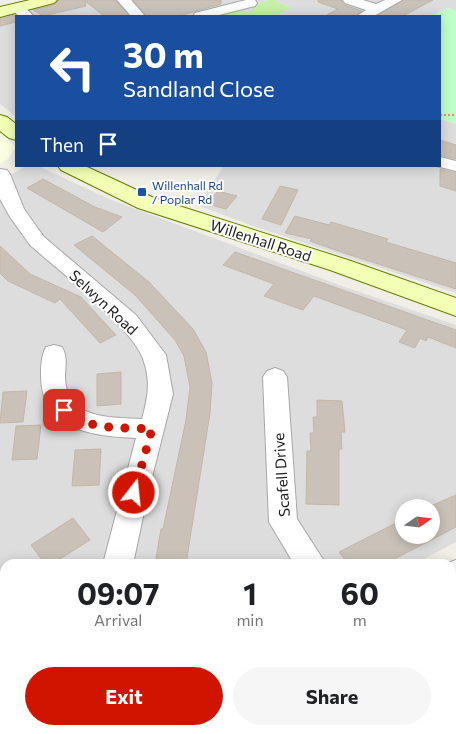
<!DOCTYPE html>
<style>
:root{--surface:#fff;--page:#f6f6f6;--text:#202124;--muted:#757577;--accent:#d01400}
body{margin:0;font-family:Commissioner,sans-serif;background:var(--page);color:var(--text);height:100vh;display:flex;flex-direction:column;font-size:19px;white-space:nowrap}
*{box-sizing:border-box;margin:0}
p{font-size:16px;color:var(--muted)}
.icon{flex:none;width:28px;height:28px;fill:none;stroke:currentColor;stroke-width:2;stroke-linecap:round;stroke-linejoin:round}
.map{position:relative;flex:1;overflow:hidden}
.side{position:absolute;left:0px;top:559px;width:456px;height:176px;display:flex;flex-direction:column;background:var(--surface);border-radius:15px 15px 0 0;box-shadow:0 2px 12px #0003}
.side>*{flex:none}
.hud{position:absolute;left:15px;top:15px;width:426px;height:152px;border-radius:0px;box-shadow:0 2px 12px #0003;background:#1a4fa0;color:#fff;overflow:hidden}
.needle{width:32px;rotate:76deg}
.tools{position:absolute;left:395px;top:499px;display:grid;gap:10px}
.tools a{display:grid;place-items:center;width:45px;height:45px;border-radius:50%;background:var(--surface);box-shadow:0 2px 12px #0003;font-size:25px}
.pin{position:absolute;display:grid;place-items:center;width:42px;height:42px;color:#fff;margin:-21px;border-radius:10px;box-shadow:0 2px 8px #0006}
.me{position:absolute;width:55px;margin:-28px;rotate:16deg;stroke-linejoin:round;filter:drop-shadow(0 0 4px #0008)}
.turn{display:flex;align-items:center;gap:18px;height:105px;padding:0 25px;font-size:22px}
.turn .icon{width:65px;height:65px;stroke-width:2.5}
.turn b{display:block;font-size:35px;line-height:42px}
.then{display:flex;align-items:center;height:48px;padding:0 25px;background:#0003;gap:10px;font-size:19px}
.eta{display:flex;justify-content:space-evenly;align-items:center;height:85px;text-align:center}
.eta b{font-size:30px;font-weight:700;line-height:35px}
.action{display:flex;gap:10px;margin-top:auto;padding:10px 25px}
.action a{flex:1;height:58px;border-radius:30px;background:var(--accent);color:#fff;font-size:20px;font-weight:700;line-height:58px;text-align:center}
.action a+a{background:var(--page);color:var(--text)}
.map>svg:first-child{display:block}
.residential{fill:#dedddd;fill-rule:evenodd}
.education{fill:#fcffe1}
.grass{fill:#c4f0a7}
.park{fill:#bfffca}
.building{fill:#cac1b8;stroke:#c5b6a6}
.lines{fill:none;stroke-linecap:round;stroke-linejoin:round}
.street-casing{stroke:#a7a7a7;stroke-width:2}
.secondary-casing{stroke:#647e00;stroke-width:2}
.path{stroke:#ff8669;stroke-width:2;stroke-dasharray:2 2;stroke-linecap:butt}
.street{fill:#fff;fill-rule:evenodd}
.secondary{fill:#f4ffb6;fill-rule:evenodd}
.route{stroke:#d01400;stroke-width:9;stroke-dasharray:0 16.2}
.transit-dot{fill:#1a4fb4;stroke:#fff;stroke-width:2}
.labels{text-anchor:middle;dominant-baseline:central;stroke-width:4;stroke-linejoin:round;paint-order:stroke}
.far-transit-label{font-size:12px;fill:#164399;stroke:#fff;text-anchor:start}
.street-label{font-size:15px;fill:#202020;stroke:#fff}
</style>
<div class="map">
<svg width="456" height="734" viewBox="0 0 456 734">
<rect width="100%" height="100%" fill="#f1eee5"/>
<path class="residential" d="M66,0H269L253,5L254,10L247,12L237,9L211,16H33L26,10Z
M274,0H456V11L447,8L433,16H277L291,8Z
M19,12L24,16H16V117L0,104V16Z
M440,119L456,124V293L259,228L197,205L224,166H440Z
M26,166H38L109,199L342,286L456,325V542L415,564H5V730H54L53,734H0V585L3,575L0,574V181ZM404,508H431V535H404Z
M456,601V734H218L225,730H451V603Z"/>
<path class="education" d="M0,133L16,147L8,159L0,163Z"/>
<path class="grass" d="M269,0H274L291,8L277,16H211L237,9L247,12L253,10V5Z"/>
<path class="park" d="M447,8L456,11V124L440,119V16H433Z"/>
<path class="building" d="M59,0H115L129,16H104L85,1L86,6L43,16L33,10L54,5Z
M133,0H221V4L179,16H147Z
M318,0H341L344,5L362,11L355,16H325L338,9L318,2Z
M404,0H433L403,16H377Z
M15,15L16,22L0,26V19Z
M440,140L456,145V159L440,155Z
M440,169L456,173V191L440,186Z
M43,179L95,207L122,217L103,232L27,188Z
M280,186L298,190L281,225L262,219Z
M218,191L237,196L226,209L207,204Z
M295,216L329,225L331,222L388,239L386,242L456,263V289L347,254L310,241L312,239L285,233Z
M92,236L149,282L193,329L206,352L212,383L210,413L186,564H155L161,529H163L186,420L190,387L184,356L175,340L135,295L74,245Z
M0,246L30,274L81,297L116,335L100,343L60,299L55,303L8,281L0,273Z
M235,252L456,330V348L428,337L426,341L420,338L415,348L399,342L407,330L314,296L303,310L264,296L274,284L223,265Z
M121,372V404L97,406V374Z
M27,391L23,422L0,423L3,392Z
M317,400L342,401L345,432H341L342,449H339V505L306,504L307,451H311L310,433H314L313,417H317Z
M41,425L37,459L12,460L16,426Z
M101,449L99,485L72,486L75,450Z
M456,495V527L385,564H348L339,552L404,519V535H431V508H426Z
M73,518L90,540L52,564H45L31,545Z"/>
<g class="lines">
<defs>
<path id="street" d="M117,0H131L145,16H131Z
M246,0H255L257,3L255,6L215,16H193L195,13Z
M343,0H363L376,4L385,0H402L374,16H357L366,10L345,3Z
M17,4L22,5L34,16H19L10,8Z
M440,157L456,161V171L436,166H440Z
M0,169L7,170L10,174L24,209L44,237L136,315L166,355L173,394L148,493L133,564H103L136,438C94,436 42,431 41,377C41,367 41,356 46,347L54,345L62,347C68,357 65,367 65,378C67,420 110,417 142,419C148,397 151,381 143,359C133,328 57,269 30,245L10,217L0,199Z
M275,368L283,371L287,377L297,519L326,564H294L269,522L263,377L267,371Z
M456,560V587L451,588V564H445Z
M0,577L5,578V606L0,605Z
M96,730H131L132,734H98Z
M144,730H185L183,734H143Z"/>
<path id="secondary" d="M30,0H57L54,3L0,17V7Z
M0,115L7,117L16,124V140L9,138L0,131Z
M58,166H85L154,198L348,260L456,298V316L330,270L138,208L61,170Z"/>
</defs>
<use href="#street" class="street-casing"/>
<use href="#secondary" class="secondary-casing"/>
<path class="path" d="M440,115H456"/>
<use href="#street" class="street"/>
<use href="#secondary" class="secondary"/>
</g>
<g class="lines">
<path class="route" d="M64,410C87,431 123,427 152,429L134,493"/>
</g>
<rect class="transit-dot" x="137" y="187" width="10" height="10" rx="2.5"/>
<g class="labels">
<g class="far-transit-label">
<text x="152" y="185">Willenhall Rd<tspan x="152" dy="14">/ Poplar Rd</tspan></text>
</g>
<g class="street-label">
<text transform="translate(261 240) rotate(18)">Willenhall Road</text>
<text transform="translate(104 302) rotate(43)">Selwyn Road</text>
<text transform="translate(281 475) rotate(-94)">Scafell Drive</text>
</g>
</g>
</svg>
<div class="tools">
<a><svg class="needle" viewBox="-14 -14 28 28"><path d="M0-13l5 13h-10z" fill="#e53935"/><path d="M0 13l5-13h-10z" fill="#757577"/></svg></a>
</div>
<div class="pin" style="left:64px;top:410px;background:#d93025"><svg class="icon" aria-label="arrive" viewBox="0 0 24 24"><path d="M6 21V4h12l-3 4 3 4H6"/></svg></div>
<svg class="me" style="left:134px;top:493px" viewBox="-20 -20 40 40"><circle r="17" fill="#d01400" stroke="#fff" stroke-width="3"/><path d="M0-11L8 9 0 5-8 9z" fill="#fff"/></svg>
<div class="hud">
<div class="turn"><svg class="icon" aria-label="left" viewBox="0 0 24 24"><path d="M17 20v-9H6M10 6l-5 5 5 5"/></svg><div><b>30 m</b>Sandland Close</div></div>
<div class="then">Then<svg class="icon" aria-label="arrive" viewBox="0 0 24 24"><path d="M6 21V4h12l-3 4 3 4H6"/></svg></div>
</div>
<section class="side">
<div class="eta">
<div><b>09:07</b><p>Arrival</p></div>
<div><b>1</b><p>min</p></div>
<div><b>60</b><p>m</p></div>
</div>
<div class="action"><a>Exit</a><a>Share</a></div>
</section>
</div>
